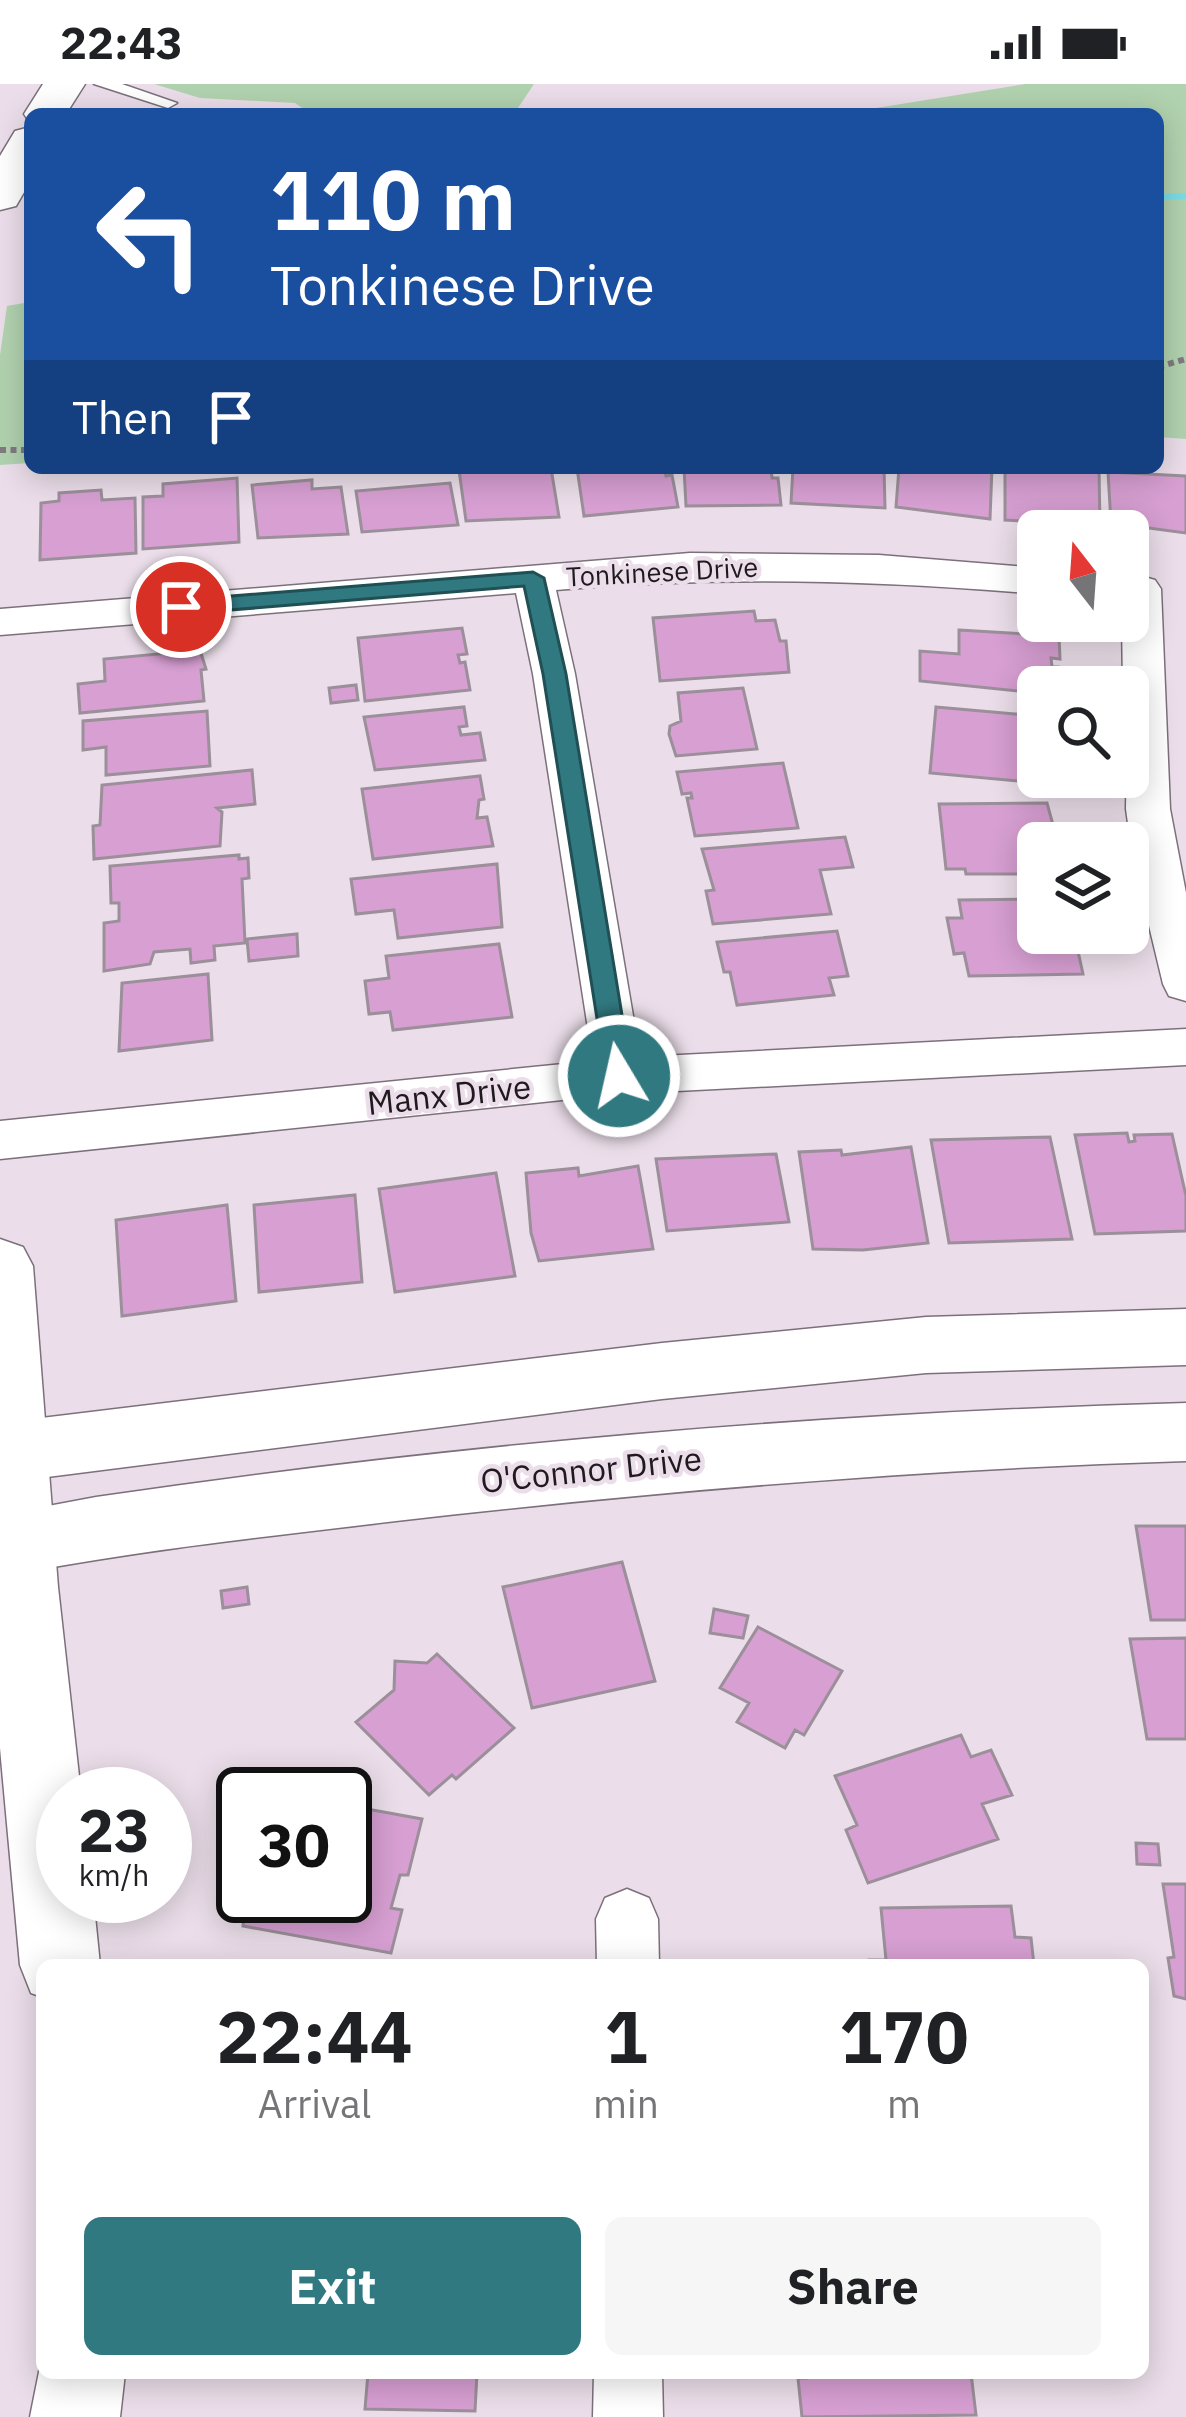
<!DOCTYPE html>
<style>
:root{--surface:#fff;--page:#f6f6f6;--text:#202124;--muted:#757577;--accent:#317981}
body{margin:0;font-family:"IBM Plex Sans",sans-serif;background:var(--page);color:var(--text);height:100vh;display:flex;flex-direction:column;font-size:45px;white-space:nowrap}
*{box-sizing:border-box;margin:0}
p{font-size:39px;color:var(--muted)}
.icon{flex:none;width:66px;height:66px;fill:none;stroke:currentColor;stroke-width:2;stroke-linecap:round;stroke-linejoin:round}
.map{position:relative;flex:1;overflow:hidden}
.sheet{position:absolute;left:36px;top:1875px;width:1113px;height:420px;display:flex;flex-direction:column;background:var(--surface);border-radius:18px;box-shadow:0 6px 30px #0003}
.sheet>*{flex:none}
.top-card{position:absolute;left:24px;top:24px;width:1140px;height:366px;border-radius:18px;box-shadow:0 6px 30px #0003;background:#1a4fa0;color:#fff;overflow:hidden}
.needle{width:78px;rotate:343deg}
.fabs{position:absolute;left:1017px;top:426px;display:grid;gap:24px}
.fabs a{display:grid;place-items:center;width:132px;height:132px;border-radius:18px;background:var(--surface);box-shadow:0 6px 30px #0003;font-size:60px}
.speed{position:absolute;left:36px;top:1683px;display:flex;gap:24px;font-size:60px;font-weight:700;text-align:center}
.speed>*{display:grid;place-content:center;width:156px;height:156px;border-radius:50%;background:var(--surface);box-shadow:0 6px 30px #0003;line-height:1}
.speed small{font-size:30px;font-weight:400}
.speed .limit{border:6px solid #111;border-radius:18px;background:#fff;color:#111}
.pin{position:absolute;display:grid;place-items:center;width:102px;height:102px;color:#fff;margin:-51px;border:6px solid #fff;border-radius:50%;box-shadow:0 3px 12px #0007}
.me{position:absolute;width:132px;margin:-66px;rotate:351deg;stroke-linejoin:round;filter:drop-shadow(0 0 9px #0008)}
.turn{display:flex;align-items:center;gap:42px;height:252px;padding:0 48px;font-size:54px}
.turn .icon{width:156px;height:156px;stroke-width:2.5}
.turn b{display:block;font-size:84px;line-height:102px}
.then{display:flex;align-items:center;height:114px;padding:0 48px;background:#0003;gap:24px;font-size:45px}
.eta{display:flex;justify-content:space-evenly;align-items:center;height:204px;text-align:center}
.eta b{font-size:72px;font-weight:700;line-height:84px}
.action{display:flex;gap:24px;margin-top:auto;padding:24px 48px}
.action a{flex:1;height:138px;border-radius:18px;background:var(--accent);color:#fff;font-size:48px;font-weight:700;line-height:138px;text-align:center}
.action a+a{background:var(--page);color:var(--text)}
.status{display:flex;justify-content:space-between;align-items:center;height:84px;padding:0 60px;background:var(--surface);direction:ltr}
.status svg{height:33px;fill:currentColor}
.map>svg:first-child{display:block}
.green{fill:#b1d2af}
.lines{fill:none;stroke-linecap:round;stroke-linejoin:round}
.stream{fill:#78dde8;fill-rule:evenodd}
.building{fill:#d79fd2;stroke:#9b8f9a;stroke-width:3}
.service-casing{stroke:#7c707b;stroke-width:3}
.minor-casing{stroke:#7c707b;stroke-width:3}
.tertiary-casing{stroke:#7c707b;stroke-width:3}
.secondary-casing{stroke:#7c707b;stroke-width:3}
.path{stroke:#827981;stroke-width:6;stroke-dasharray:6 4.5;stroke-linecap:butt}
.service{fill:#fff;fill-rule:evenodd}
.minor{fill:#fff;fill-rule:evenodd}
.tertiary{fill:#fff;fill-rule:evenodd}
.secondary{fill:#fff;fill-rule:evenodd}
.route{fill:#317981;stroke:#204f54;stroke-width:3}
.labels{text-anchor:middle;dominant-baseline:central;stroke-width:9;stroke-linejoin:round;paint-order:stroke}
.far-street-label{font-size:27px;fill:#1e1a1e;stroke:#ebdeea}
.street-label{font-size:33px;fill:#1e1a1e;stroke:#ebdeea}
</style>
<div class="status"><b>22:43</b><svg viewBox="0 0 49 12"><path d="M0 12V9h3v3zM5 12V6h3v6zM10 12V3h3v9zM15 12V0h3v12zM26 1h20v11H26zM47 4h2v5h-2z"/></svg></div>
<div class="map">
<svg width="1186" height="2333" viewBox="0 0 1186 2333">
<rect width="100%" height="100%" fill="#ebdeea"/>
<path class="green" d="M154,0H534L514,30H311L295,19L200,14Z
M1025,0H1186V355L1158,353V30H839Z
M30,218V379L0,381V271L7,222Z"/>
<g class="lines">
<path class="stream" d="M1186,109V115L1158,116V110Z"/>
</g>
<path class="building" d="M551,384L559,433L466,437L459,386Z
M577,384H664L666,392L672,391L678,423L584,432Z
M684,384H771L772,394H778L781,421L686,422Z
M793,384H884L885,424L791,419Z
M899,384H992L990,435L896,423Z
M1005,384H1099L1100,442L1005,436Z
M1108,388L1186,392V449L1111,439Z
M237,394L239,458L143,465V413L163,412V400Z
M312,396V405L341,403L348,450L258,454L252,401Z
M450,399L458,441L362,448L356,407Z
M101,406L102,416L135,414L136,469L40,476L41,419L59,417V409Z
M754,527L756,537L775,536L780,557H786L789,588L660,597L653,534Z
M462,544L467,570L458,571L460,579L465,578L470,606L365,617L358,554Z
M959,546L1059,552L1060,575L1051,574L1052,583H1058L1059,603H1038V609L920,597V567L959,570Z
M200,566L206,585L201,586L204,617L80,629L78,600L105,597L104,575Z
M356,601L358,616L331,619L329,604Z
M743,604L757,665L676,672L669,650L670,642L681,637L678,609Z
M464,623L467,642L459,643L461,651L480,649L485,676L375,686L364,633Z
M936,623L1038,632V693H1051V700L930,689Z
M207,627L210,682L106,691V663L83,666V637Z
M783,679L798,744L695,752L687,714H692L691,709L682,710L677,688Z
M252,686L255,720L217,724L222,728L220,762L94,775L93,742L100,741L102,701Z
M480,692L484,715L479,716L477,734L487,733L493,762L373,775L362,705Z
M1047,719L1058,759H1038V790H966L965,785H946L939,720Z
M845,753L853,783L820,786L831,830L713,840L706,807L714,806L702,765Z
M239,771V775L248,774L249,794L242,795L245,859L214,862L215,876L191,879L190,865L154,868L150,880L104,887V839L119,837V819H111L110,782Z
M497,780L502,843L398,854L394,826L356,830L351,795Z
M1038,815V849H1074L1083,890L969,892L964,869L954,870L947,834H962L959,816Z
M837,847L848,892L829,894L834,911L737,921L730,888H724L717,858Z
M297,850L298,872L249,877L247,855Z
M499,860L512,933L393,946L390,928L369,930L365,897L389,894L386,872Z
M208,890L212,956L119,967L122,899Z
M1127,1049L1129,1058L1135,1057L1134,1051L1172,1050L1186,1112V1147L1095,1150L1075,1051Z
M1050,1053L1072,1155L949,1159L931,1056Z
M911,1063L928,1159L863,1166L813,1165L799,1068L841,1066L842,1071Z
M776,1070L789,1138L667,1147L656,1075Z
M638,1082L653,1165L539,1177L531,1149L526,1089L578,1084L579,1092Z
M496,1089L515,1192L395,1208L379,1105Z
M355,1111L362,1198L259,1208L254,1121Z
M227,1121L236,1217L122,1232L116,1136Z
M1136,1442H1186V1536H1151Z
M622,1478L655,1597L532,1624L503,1503Z
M247,1503L249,1520L223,1524L221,1507Z
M714,1525L748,1532L743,1554L710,1549Z
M758,1543L842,1587L804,1651L795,1646L785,1664L737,1638L749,1619L720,1604Z
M1186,1554V1655H1147L1130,1555Z
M437,1570L514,1644L456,1695L452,1691L429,1711L356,1638L394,1606L395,1577L427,1579Z
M961,1651L971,1673L991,1666L1012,1711L982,1720L998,1755L868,1799L846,1746L857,1741L835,1692Z
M345,1721L422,1735L408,1791H400L391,1824L402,1826L391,1869L243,1842L246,1812H345Z
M1136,1759L1158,1760L1160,1781L1137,1780Z
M1163,1800H1186V1915L1174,1912L1168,1874L1174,1873Z
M1011,1822L1015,1853L1031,1854L1034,1881H869V1876H886L881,1824Z
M368,2289H477L475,2327L365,2325Z
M806,2289H971L976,2331L802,2333L798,2294H806Z"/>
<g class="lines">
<defs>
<path id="service" d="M94,0H122L177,19L168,24Z"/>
<path id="minor" d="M690,469L879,471L1038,484V510C874,496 720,492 556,506L575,590L640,973L1186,945V981L619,1010L0,1075V1037L593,977L533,590L516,509L0,551V525Z
M1141,492L1155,496L1161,505L1170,725L1186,809V917L1169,912L1163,900L1133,775L1126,725L1128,603H1123L1122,537H1128V496Z
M627,1805L649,1814L658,1835L659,1881H597L596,1835L605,1814Z
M594,2289H662L663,2333H593Z"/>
<path id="tertiary" d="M43,0H85L66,30H30V39L24,30Z
M30,43V98L16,122L0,126V72L15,47Z
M0,1155L23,1163L33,1182L58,1503L81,1710H63V1812H93L100,1881H42V1913L31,1909L20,1881L0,1664Z
M42,2273V2289H125L120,2333H30Z"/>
<path id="secondary" d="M1186,1225V1281L926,1289L662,1315L0,1399V1339L662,1259L926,1233Z
M1186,1319V1377C922,1385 659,1407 396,1437C264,1453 131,1467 0,1493V1431L96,1413C456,1360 822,1329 1186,1319Z"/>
</defs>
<use href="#service" class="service-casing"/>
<use href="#minor" class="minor-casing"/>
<use href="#tertiary" class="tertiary-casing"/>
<use href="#secondary" class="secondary-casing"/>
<path class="path" d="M1158,283L1186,275
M0,366H30"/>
<use href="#service" class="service"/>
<use href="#minor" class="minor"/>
<use href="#tertiary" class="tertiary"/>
<use href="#secondary" class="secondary"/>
</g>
<path class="route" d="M533,488L544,494L566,590L632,992L619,1002L606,992L543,590L524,502L181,530L170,523L181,516Z"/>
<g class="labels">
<g class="far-street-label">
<text transform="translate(662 487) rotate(-3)">Tonkinese Drive</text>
</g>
<g class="street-label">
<text transform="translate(449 1010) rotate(-6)">Manx Drive</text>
<text transform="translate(591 1385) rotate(-6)">O'Connor Drive</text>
</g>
</g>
</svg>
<div class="fabs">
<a><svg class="needle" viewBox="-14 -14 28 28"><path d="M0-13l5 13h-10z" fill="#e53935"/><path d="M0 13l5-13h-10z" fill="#757577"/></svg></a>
<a><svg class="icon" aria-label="search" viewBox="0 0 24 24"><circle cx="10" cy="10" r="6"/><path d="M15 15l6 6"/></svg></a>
<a><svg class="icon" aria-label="layers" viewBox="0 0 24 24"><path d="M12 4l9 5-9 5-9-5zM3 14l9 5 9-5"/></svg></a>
</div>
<div class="speed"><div>23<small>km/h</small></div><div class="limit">30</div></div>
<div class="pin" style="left:181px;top:523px;background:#d93025"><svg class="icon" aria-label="arrive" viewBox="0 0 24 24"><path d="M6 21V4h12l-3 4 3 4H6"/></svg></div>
<svg class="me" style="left:619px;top:992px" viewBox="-20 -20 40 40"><circle r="17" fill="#317981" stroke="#fff" stroke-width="3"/><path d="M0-11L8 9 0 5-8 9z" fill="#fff"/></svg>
<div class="top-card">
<div class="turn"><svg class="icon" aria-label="left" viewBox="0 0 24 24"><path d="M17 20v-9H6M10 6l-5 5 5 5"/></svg><div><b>110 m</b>Tonkinese Drive</div></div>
<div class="then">Then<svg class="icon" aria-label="arrive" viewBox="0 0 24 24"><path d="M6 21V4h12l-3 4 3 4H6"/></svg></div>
</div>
<section class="sheet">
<div class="eta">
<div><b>22:44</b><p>Arrival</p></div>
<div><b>1</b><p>min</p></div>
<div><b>170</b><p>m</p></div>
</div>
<div class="action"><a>Exit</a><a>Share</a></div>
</section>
</div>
